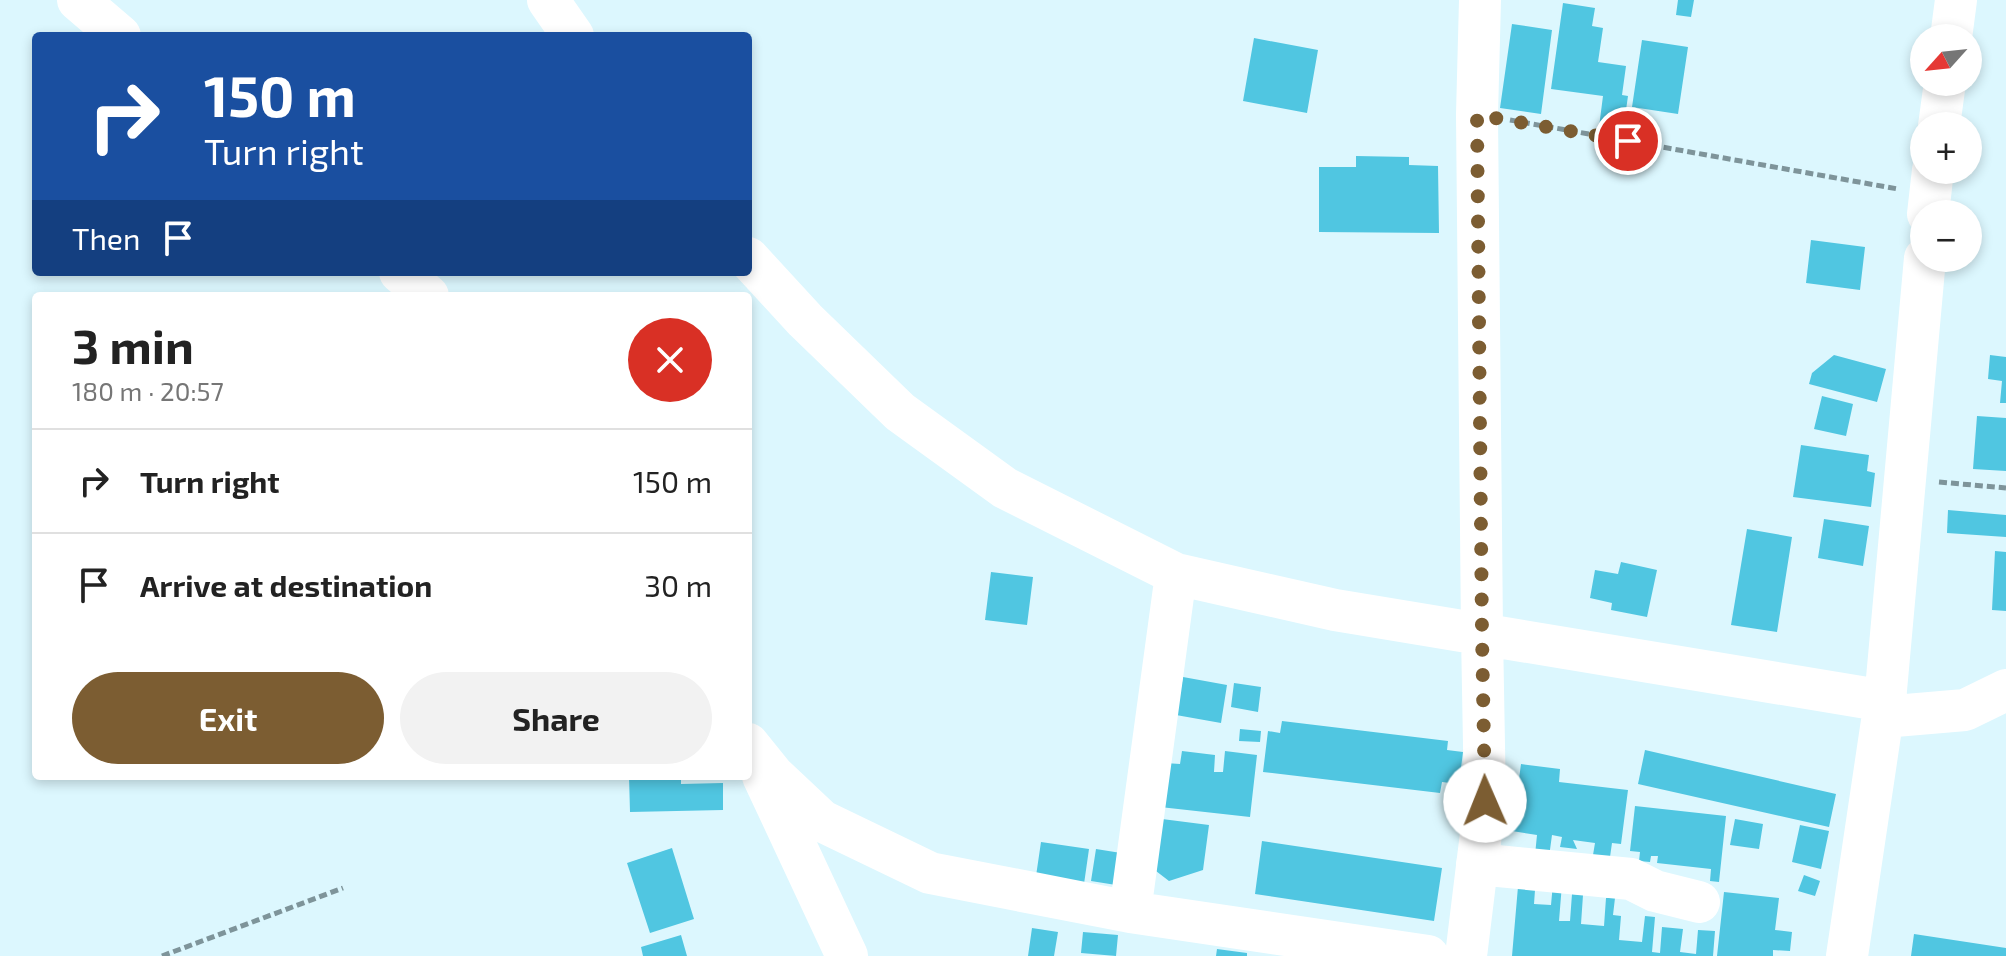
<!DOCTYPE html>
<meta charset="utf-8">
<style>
:root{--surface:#fff;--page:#f2f2f2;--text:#222;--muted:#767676;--line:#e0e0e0;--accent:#7c5d32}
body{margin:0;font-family:"Exo 2",sans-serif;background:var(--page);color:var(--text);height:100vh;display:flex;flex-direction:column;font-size:30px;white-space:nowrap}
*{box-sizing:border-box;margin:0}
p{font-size:26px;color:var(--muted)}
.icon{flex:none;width:44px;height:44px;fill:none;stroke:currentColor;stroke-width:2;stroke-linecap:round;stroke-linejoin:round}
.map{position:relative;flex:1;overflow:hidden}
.panel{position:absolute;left:32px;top:292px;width:720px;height:488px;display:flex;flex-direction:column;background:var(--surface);border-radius:8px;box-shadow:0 4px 12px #0003}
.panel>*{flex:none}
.top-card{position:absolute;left:32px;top:32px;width:720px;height:244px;border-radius:8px;box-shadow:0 4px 12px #0003;background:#1a4fa0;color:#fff;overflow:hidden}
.needle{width:52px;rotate:243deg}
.tools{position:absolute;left:1910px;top:24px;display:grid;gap:16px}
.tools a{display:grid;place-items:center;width:72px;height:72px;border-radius:50%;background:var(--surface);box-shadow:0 4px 12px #0003;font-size:40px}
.pin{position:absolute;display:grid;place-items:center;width:68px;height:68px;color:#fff;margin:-34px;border:4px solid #fff;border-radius:50%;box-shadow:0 2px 8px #0007}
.me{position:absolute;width:88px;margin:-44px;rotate:359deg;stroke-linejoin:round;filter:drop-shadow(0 0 6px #0008)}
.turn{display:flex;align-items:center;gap:28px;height:168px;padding:0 40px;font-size:36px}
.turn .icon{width:104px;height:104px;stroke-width:2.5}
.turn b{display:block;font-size:56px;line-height:68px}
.then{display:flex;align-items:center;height:76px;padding:0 40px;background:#0003;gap:16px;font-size:30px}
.round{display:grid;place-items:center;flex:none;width:84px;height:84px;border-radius:42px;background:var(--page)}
.summary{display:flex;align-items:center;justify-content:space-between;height:136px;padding:0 40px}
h1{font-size:48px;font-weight:700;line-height:60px}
.action{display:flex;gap:16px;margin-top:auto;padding:16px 40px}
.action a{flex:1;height:92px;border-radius:48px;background:var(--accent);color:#fff;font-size:32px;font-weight:700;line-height:92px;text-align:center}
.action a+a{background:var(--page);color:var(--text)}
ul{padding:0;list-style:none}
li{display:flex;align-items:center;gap:24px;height:104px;padding:0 40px;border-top:2px solid var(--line)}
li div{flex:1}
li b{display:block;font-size:30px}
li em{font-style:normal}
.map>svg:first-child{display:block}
.building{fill:#50c6e1}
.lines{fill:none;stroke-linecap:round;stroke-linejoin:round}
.path{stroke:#7e949a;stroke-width:5;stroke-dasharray:8 4;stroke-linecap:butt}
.minor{stroke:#fff;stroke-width:42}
.route{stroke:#7c5d32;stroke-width:14;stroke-dasharray:0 25.2}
</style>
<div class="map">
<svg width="2006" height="956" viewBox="0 0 2006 956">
<rect width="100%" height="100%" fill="#dcf7fe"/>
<path class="building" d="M1678,0H1694L1691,17L1676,15Z
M1563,3L1595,8L1592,26L1603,28L1598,62L1626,66L1622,95L1628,96L1623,131L1599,127L1603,96L1551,89Z
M1512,24L1552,30L1541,114L1500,108Z
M1254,38L1318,50L1307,113L1243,101Z
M1642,40L1688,47L1678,114L1632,107Z
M1356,156L1409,157V165L1438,166L1439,233L1319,232V167H1356Z
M1811,240L1865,247L1860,290L1806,283Z
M1834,355L1886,369L1877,402L1809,384L1812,373Z
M1990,355L2006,357V403H2000L2002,381L1988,379Z
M1822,396L1853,404L1846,436L1814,429Z
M1977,416L2006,418V471L1973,469Z
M1801,445L1869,455L1867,471L1875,473L1871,507L1793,497Z
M1948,510L2006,515V537L1947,533Z
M1824,519L1869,526L1863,566L1818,558Z
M1747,529L1792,537L1777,632L1731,625Z
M1995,551L2006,552V611L1992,610Z
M1621,562L1657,570L1647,617L1611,610L1612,603L1590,598L1595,570L1618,574Z
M991,572L1033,577L1027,625L985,620Z
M1183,677L1227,685L1221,723L1176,715Z
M1234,683L1261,687L1258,712L1231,707Z
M1282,721L1448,741L1447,750L1463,752L1459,784L1442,782L1440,793L1263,772L1268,731L1280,733Z
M1240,729L1261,731L1260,742L1239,741Z
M1645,750L1836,794L1829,827L1638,784Z
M1182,751L1215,755L1214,772H1223L1225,751L1257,755L1250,817L1160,807L1165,763L1180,764Z
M1521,764L1560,769L1559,782L1628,790L1621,844L1612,843L1610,857L1593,855L1595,843L1573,840L1577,849L1560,847L1562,837L1552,835L1549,857L1535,855L1537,835L1512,831Z
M629,776H681V784L723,783V810L630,812Z
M1635,806L1726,816L1719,882L1710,881L1711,869L1657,863L1658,856H1651L1650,862L1639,861L1640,852L1630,851Z
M1162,819L1209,825L1203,870L1169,881L1156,871Z
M1735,819L1763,824L1759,849L1730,845Z
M1800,825L1829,831L1821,869L1792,862Z
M1262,841L1442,868L1434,921L1255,894Z
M1041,842L1089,849L1084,884L1036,876Z
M672,848L694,919L650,933L627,863Z
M1096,849L1121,853L1116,885L1091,881Z
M1519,875L1536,876L1534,904L1551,905L1553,883L1562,884L1559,921H1570L1572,894L1583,895L1581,924L1604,926L1606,898H1615L1613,915L1621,916L1619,940L1642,942L1645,916L1655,917L1652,952L1660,953L1662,927L1683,929L1680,952L1696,954L1698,930L1715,931L1713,956H1512Z
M1804,875L1820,881L1815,896L1798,891Z
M1724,892L1779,898L1775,930L1792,932L1790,951L1773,950V956H1717Z
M1032,928L1058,932L1054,956H1028Z
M1083,932L1118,935L1116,956L1081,953Z
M1914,934L2006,948V956H1911Z
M681,935L687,956H643L641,947Z
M1217,949L1247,953V956H1216Z"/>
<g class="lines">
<path class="path" d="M1510,120L1898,189
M1939,482L2006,488
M162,956L343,888"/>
<path class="minor" d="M78,0L120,36
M548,0L573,36
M1951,38L1956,0
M1939,126L1945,82
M1928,214L1933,170
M748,258L805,320L900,412L1005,488L1176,574L1335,610L1885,701
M400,272L428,296
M1883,717L1965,710L2006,690
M748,744L773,775L822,821L930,873L1130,912L1428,956
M763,776L847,956
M1477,864L1631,879L1655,891L1699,902
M1130,912L1176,574
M1466,956L1485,801L1482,633L1477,115L1480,0
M1847,956L1885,701L1925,258"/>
</g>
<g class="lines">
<path class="route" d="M1485,801L1482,633L1477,115L1628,141"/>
</g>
</svg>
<div class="tools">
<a><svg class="needle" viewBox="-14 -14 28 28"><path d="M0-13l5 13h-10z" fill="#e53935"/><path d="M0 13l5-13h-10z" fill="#767676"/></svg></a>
<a>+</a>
<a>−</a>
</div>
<div class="pin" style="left:1628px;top:141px;background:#d93025"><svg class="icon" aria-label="arrive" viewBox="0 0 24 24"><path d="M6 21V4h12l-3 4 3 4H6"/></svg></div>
<svg class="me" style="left:1485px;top:801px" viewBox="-20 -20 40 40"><circle r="19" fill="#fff"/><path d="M0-13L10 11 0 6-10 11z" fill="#7c5d32"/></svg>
<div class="top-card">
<div class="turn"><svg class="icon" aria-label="right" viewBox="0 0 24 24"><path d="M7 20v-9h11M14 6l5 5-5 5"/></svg><div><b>150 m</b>Turn right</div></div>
<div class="then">Then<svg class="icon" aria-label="arrive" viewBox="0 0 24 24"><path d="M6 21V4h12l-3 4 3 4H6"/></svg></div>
</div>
<section class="panel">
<div class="summary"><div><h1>3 min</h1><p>180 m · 20:57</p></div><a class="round" style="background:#d93025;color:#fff"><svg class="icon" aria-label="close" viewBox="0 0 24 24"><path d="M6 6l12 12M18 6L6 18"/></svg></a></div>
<ul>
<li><svg class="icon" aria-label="right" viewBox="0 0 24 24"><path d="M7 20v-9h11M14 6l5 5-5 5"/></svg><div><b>Turn right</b></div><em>150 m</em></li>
<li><svg class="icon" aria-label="arrive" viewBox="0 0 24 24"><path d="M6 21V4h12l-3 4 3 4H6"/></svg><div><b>Arrive at destination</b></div><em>30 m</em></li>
</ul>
<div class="action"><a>Exit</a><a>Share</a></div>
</section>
</div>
